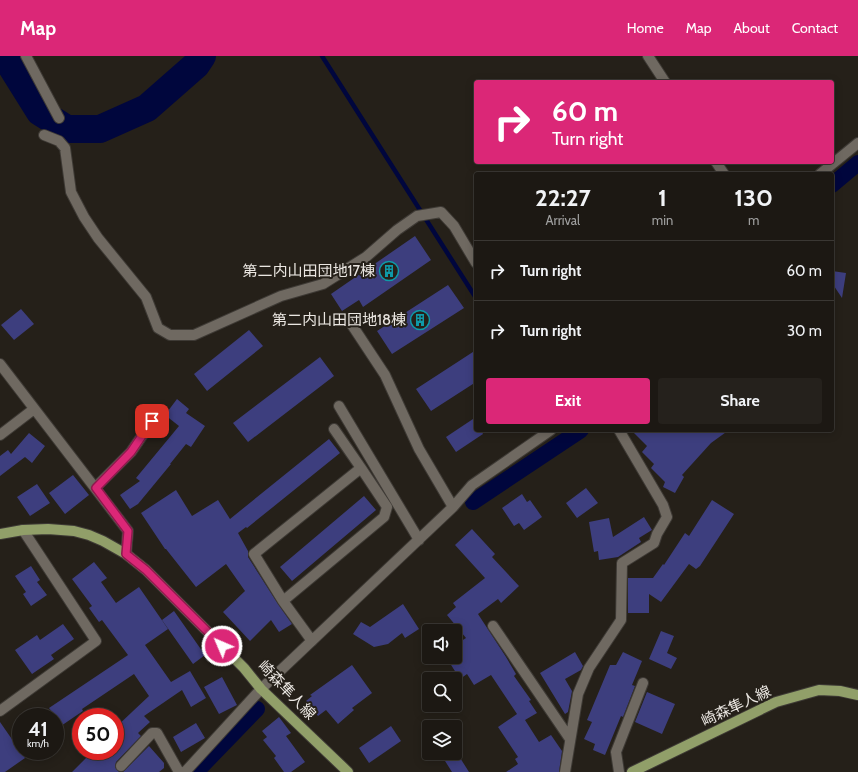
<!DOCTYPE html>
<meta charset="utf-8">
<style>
:root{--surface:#1c1813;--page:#25211c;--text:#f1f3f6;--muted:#a0a0a0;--line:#3a3733;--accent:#db2777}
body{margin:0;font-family:Cabin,"Noto Sans JP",sans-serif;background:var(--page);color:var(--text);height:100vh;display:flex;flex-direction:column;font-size:15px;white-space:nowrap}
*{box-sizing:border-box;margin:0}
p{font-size:13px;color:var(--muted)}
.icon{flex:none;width:22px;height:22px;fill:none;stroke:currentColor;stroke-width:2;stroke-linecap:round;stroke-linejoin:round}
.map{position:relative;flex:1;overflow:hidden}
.side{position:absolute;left:474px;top:116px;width:360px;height:260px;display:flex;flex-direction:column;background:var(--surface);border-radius:4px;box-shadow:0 2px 10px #0003,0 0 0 1px var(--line)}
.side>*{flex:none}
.guide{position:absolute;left:474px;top:24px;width:360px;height:84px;border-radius:4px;box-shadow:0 2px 10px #0003,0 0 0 1px var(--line);background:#db2777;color:#fff;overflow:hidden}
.buttons{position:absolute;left:422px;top:568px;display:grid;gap:8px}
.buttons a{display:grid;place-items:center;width:40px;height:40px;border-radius:4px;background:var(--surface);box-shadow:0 2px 10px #0003,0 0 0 1px var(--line);font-size:20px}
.speed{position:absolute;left:12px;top:652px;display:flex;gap:8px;font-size:20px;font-weight:700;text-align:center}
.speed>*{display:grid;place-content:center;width:52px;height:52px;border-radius:50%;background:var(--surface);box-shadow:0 2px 10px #0003,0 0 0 1px var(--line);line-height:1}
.speed small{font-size:10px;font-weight:400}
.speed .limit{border:6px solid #d22;background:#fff;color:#111}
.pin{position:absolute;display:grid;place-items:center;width:34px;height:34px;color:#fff;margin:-17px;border-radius:8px;box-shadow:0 2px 6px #0006}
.me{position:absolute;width:44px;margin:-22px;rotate:315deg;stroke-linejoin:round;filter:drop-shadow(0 0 3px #0008)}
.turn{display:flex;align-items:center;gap:14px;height:84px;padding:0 12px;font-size:18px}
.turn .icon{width:52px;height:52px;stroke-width:2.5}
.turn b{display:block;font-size:28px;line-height:34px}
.eta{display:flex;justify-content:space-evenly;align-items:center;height:68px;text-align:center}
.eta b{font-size:24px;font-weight:800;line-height:28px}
.primary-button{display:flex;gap:8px;margin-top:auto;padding:8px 12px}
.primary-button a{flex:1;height:46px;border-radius:4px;background:var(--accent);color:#fff;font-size:16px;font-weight:800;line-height:46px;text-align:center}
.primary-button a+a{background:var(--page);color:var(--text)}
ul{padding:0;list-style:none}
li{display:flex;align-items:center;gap:12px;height:60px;padding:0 12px;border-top:1px solid var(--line)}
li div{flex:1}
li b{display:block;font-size:15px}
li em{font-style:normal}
header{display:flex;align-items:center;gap:24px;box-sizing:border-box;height:56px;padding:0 20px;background:var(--accent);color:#fff}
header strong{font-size:19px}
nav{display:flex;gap:22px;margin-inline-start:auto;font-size:14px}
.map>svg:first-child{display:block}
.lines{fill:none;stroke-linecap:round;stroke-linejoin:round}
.stream{stroke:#00063d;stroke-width:4.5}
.canal{stroke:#00063d;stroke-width:16}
.river{stroke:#00063d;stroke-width:28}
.building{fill:#3d3e7e}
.minor-casing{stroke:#3e3a35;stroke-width:12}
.major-casing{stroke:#3e3a35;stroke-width:12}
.minor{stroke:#6f6961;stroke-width:10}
.major{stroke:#919f69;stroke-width:10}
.route-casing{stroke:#8e194d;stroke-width:10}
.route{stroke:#db2777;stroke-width:7}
.labels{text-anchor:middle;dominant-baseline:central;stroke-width:4;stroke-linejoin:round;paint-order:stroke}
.poi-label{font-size:15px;fill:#eae6e1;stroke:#252019;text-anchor:end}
.street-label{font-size:15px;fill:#eae6e1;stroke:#252019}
</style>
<header>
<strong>Map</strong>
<nav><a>Home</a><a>Map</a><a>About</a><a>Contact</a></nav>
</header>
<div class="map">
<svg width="858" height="716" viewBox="0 0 858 716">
<rect width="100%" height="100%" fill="#252019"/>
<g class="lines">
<path class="stream" d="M322,0L476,242
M563,381L565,386"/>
<path class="canal" d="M832,129L858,107
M473,446L581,374
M196,716L257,653"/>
<path class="river" d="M5,0L40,56L67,73H100L147,52L196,9L202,0"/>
</g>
<path class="building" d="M415,180L431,204L363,251L359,244L342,255L331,238Z
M832,215L846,217L842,242L832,227Z
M448,229L464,252L392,298L377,275Z
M21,253L34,268L14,284L1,269Z
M249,274L263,290L207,335L194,318Z
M476,294V326L431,355L416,333Z
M320,301L334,320L248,386L233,367Z
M177,343L189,353L186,357L205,370L191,391L186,388L170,408H171L138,448L130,453L120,439L140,425L136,422L179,370L165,359Z
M473,363L476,367V374H481L483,378L456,396L446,381Z
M631,374H729L711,387L682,419L684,421L675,437L663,431L665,426L651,412L654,408L642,396L647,390Z
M29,377L45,390L32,407L25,401L0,420V400L8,394L11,398Z
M329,383L340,397L247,472L246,471L238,477L248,495V501L278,548L292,568L279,576L271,564L250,585L223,556L245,535L226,508L196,531L166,493H165L141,457L176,434L192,460L218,444L230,463Z
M73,419L89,439L65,458L49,437Z
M37,428L50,447L30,460L17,441Z
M586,432L598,447L577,462L566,447Z
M522,438L527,446L530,444L542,461L524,474L519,467L514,470L502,452Z
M364,440L376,454L292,525L280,511Z
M712,444L734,458L700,510L696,513L689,508L661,546L649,538V557H628V522H653L663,508L664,509L685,477L689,480Z
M644,461L652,474L639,482L641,486L618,501L599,504L598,495L594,496L589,466L609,462L613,481Z
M472,473L495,498L492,501L519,530L501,547L498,543L478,558L506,601L516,618L514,620L531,644L529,645L537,657L525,664L539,686L551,679L562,695L559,716H506L518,708L515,703L518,701L498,671L517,658L491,619L474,629L467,618L460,623L446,601H455V589L466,582L447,559L456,551L453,547L485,522L455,489Z
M94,506L107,522L101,526L116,547L139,531L168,573L145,589L171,626L190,615L206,642L191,651L182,634L144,660L150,666L138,677L141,680L116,706L115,711L119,716H72L93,695H115V672L149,640L134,618L82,653L83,655L55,674V660L49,652L128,599L102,564L99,566L89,552L92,550L72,523Z
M31,510L40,524L37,526L47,539L31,550L23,538L26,536L15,520Z
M403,548L419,573L405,582L402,577L388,588L374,591L353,578L361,566L370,571Z
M174,555L205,599L193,608L162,564Z
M63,568L74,583L51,599L54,603L32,618L15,594L37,579L40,584Z
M661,575L674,580L667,597L677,602L671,613L649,603Z
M575,596L583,610L581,614L565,623L572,635L568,656L565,658L540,617Z
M623,596L642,605L632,629L635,630L623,661L621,660L605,699L593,694L595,688L584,683L592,666L587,664L610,609H616Z
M352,609L372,637L352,652L354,654L338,668L326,654L318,660L306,645L312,640L310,639Z
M222,621L237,649L219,658L204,631Z
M647,636L675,648L662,678L635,666Z
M279,661L291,677L286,680L305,706L291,716H284L274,702L276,700L263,684L267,681L262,675Z
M0,666L25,702L5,716H0Z
M196,667L205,682L181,696L173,681Z
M391,670L401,685L369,707L359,692Z
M149,690L164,707V712L159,716H123Z
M440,697H457L469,716H452Z"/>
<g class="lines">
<defs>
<path id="minor" d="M26,0L59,62
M648,0L665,26
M44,79L59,85L65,92L71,136L84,161L98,182L146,241L158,272L170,279H194L281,240L323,228L366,201L397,174L417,160L441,156L454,170L476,207
M716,106L724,118
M820,118L858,87
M350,266L385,319L419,393L453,451
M0,308L128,475L126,498
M339,350L419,484
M334,373L361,412
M0,379L34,353
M96,431L131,396L159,355
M283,545L384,461L387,451L361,412L254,498L283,545L312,585
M493,570L570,683
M0,655L96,585L23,474
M121,710L152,677H157L179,716
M185,716L261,633L453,451L472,429L551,374
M565,716L578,638L589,612L621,564L622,507L654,487L657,478L667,461L663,449L619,374
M619,716L616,696L643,627"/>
<path id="major" d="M0,478L23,474L48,473L74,475L89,479L103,485L126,498L146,514L244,612L261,633L348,716
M632,716L776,646L819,634L840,635L858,639"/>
</defs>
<use href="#minor" class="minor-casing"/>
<use href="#major" class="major-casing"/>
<use href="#minor" class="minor"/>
<use href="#major" class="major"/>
</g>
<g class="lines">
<defs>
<path id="route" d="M152,365L131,396L96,432L128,475L126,498L146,514L222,590"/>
</defs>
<use href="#route" class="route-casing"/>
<use href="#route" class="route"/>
</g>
<defs>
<symbol id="building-ring" viewBox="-11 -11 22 22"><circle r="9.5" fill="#252019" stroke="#0f9aa8" stroke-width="1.5"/><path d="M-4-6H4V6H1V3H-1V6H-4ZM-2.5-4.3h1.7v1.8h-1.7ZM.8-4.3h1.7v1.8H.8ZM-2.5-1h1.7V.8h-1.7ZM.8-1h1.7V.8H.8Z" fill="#0f9aa8"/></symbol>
</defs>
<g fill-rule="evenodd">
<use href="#building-ring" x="378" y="204" width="22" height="22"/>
<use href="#building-ring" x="409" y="253" width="22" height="22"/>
</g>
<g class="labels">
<g class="poi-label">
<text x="375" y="215">第二内山田団地17棟</text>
<text x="406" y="264">第二内山田団地18棟</text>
</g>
<g class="street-label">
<text transform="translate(287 634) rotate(46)">崎森隼人線</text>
<text transform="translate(736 650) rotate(-25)">崎森隼人線</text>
</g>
</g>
</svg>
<div class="buttons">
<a><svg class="icon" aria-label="sound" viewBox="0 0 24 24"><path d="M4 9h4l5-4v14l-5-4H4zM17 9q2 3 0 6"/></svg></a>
<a><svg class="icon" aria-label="search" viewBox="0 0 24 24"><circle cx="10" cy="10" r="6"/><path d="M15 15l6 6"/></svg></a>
<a><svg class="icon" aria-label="layers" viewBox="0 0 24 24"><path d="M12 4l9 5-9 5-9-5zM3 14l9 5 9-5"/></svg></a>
</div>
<div class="speed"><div>41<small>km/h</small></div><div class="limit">50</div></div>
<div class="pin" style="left:152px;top:365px;background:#d93025"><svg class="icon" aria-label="arrive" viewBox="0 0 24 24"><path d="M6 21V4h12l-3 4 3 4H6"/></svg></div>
<svg class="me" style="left:222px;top:590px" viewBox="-20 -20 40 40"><circle r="17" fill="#db2777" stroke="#fff" stroke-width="3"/><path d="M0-11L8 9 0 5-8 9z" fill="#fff"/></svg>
<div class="guide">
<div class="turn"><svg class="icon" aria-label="right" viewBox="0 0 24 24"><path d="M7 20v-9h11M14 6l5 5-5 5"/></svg><div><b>60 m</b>Turn right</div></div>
</div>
<section class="side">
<div class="eta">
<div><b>22:27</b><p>Arrival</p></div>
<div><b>1</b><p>min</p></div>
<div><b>130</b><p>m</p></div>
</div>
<ul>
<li><svg class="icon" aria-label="right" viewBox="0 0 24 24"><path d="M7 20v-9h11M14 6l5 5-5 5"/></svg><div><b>Turn right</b></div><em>60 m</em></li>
<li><svg class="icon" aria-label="right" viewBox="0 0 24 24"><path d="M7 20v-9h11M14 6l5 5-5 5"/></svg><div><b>Turn right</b></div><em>30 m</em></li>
</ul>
<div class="primary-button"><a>Exit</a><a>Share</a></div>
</section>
</div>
